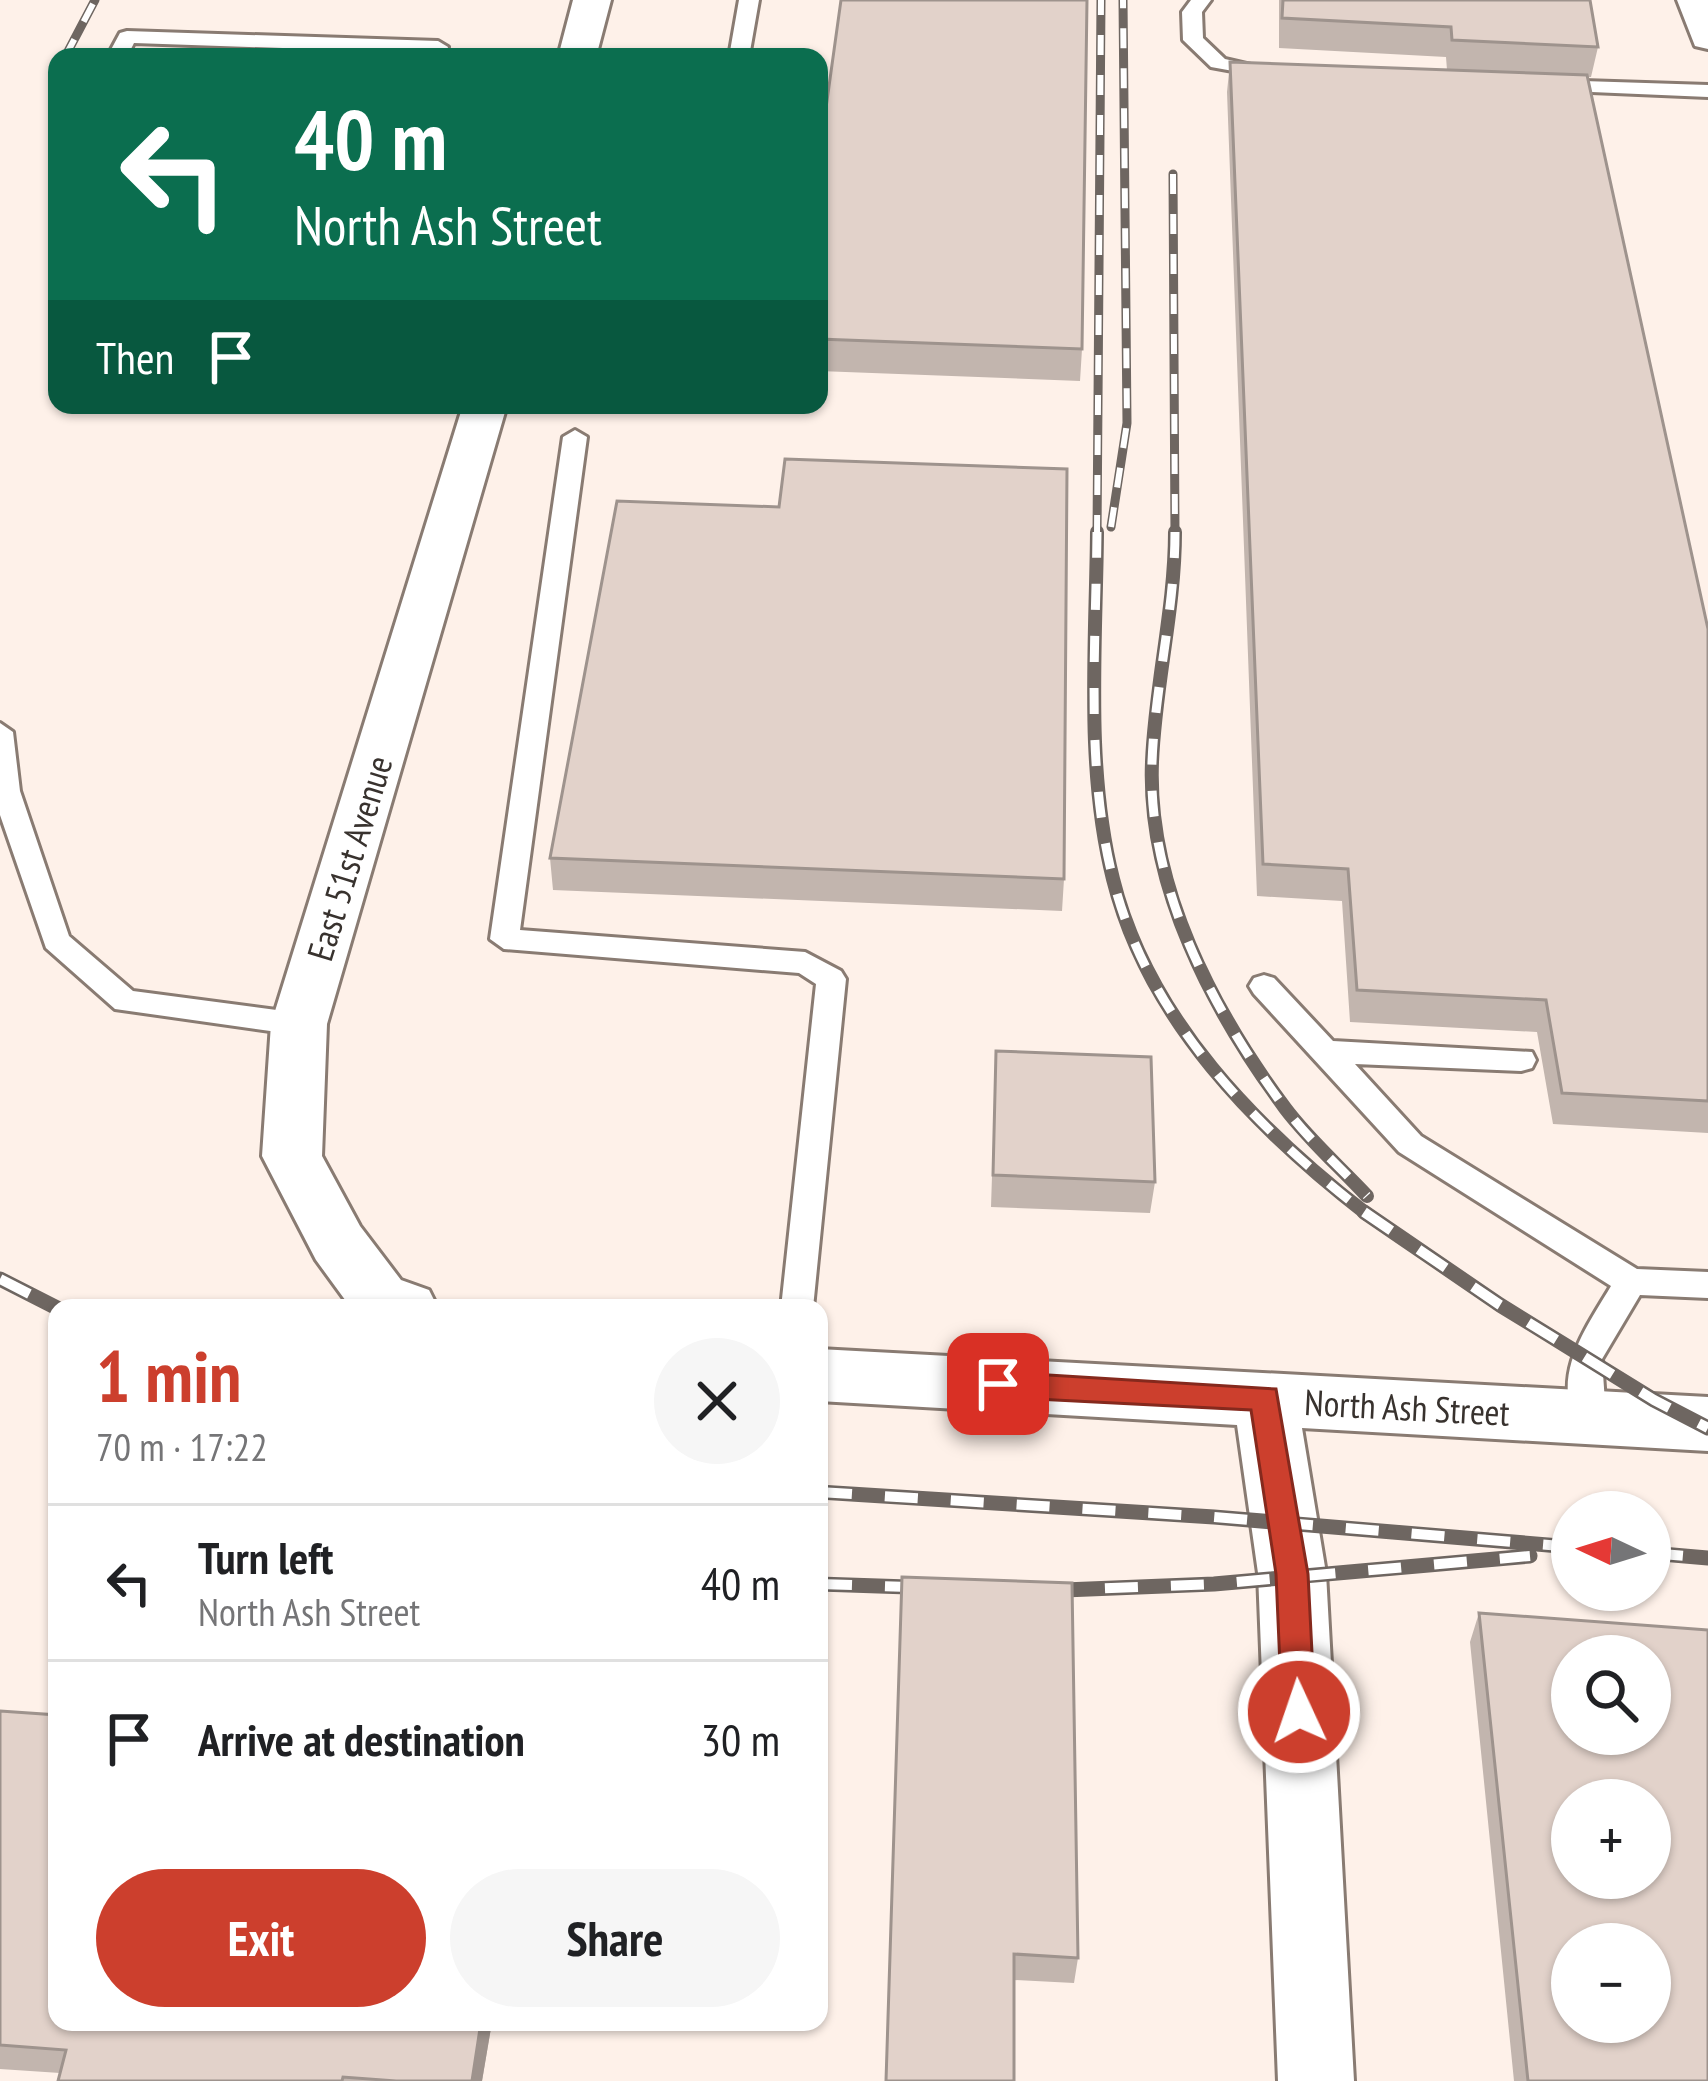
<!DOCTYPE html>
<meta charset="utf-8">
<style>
:root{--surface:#fff;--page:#f6f6f6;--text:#202124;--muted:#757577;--line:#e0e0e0;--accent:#cc3f2d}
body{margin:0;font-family:"PT Sans Narrow",sans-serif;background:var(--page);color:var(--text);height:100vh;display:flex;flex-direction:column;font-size:45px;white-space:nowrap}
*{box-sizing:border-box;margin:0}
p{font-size:39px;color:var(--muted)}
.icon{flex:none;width:66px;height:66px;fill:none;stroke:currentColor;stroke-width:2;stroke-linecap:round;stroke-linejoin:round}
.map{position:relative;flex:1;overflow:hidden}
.details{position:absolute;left:48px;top:1299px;width:780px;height:732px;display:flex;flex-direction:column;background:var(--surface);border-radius:24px;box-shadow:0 3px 9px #0004}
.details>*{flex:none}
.guide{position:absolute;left:48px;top:48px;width:780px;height:366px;border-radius:24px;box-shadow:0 3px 9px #0004;background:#0b6e4f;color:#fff;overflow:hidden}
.needle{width:78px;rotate:274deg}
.tools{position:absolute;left:1551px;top:1491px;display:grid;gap:24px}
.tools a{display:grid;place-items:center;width:120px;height:120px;border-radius:50%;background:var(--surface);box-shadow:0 3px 9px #0004;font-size:60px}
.pin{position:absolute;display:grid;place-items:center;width:102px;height:102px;color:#fff;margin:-51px;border-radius:24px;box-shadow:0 6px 18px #0006}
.me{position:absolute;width:132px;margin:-66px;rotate:357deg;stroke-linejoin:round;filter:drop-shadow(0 0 9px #0008)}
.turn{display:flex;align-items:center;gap:42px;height:252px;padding:0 48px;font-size:54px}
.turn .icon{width:156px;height:156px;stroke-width:2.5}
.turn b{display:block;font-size:84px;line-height:102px}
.then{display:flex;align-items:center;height:114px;padding:0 48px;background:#0003;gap:24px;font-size:45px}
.round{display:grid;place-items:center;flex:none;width:126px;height:126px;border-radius:63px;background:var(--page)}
.headline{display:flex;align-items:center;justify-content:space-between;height:204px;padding:0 48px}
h1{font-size:72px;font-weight:700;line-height:90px;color:var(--accent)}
.cta{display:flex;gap:24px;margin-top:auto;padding:24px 48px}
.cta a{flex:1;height:138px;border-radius:72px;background:var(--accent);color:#fff;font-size:48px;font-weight:700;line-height:138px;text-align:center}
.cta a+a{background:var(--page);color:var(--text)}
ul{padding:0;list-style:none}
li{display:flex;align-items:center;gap:36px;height:156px;padding:0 48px;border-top:3px solid var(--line)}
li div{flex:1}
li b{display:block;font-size:45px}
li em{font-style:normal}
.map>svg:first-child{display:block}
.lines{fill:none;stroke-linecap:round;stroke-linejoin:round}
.lane-casing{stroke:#897b72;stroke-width:6}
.street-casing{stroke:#897b72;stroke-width:6}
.lane{fill:#fff;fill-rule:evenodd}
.street{fill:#fff;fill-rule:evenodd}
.rail-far2-casing{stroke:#6e6661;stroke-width:9}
.rail-far1-casing{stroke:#6e6661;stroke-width:14}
.rail-casing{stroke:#6e6661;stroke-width:15}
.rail-far2{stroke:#fff;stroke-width:6;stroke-dasharray:20;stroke-linecap:butt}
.rail-far1{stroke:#fff;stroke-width:9;stroke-dasharray:26;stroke-linecap:butt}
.rail{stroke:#fff;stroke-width:10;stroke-dasharray:33;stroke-linecap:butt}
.wall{fill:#c2b5ae}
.shaded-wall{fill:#9e938d}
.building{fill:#e2d2ca;stroke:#9e938d;stroke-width:3;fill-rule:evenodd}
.route{fill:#cc3f2d;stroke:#85291d;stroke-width:3}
.labels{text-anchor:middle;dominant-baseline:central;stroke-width:10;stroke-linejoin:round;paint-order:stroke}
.street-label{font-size:36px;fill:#38322e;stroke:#fff}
</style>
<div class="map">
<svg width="1708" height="2081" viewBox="0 0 1708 2081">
<rect width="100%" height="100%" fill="#fef1e9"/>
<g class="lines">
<defs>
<path id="lane" d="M739,0H759L749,57H729Z
M1191,0H1211L1202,12L1203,38L1225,59L1277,71V79L1211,67L1183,40L1182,12Z
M127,31L438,41L448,47L445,57H425L426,53L134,43L127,57H107L120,33Z
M1552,80L1708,85V97L1545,90V82Z
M575,430L587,437L520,930L805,952L841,971L846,979L813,1308H781L816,984L799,973L504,949L490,939L563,437Z
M0,723L13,732L20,791L69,936L133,991L299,1013L310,1016L314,1024L310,1032L299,1035L115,1009L46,948L0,815Z
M1264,975L1274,978L1333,1041L1532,1052L1536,1060L1532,1068L1521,1071L1355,1064L1421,1136L1637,1269L1708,1272V1298L1640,1295L1602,1359L1606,1417L1601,1427L1589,1431L1577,1427C1551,1374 1585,1330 1611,1286L1399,1152L1254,994L1249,986L1254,978Z"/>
<path id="street" d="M573,0H611L596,57H558Z
M1677,0H1708V49L1695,46Z
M463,405H507L327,1024L322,1156L360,1226L401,1280L429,1290L438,1308H351L316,1260L262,1156L271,1024Z
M819,1349L1708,1397V1451L1302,1428L1326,1573L1354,2081H1278L1258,1573L1237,1425L819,1401Z"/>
</defs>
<use href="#lane" class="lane-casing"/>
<use href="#street" class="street-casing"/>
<use href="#lane" class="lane"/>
<use href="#street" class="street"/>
<defs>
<path id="rail-far2" d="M65,57L95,0
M1173,174L1175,535
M1111,527L1127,423L1123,0
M1097,535L1101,0"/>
<path id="rail-far1" d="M1097,532C1096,646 1085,768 1113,879C1148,1020 1257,1129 1368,1215
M1175,532C1175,609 1155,685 1152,762C1147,886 1213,1011 1285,1108C1309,1140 1340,1167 1367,1196"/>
<path id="rail" d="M1364,1212L1500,1305L1654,1400L1708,1428
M0,1279L57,1308
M819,1492L1214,1517L1572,1547
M1650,1553L1708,1558
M819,1584L938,1588
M1039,1591L1214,1584L1530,1556"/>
</defs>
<use href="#rail-far2" class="rail-far2-casing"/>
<use href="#rail-far1" class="rail-far1-casing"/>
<use href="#rail" class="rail-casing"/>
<use href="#rail-far2" class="rail-far2"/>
<use href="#rail-far1" class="rail-far1"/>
<use href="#rail" class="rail"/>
</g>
<path class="wall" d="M1279,0H1590L1598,47L1591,77H1588L1708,629V1133L1553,1124L1537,1032L1350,1022L1342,901L1257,896L1227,92L1230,62L1447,70L1446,57L1279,48Z
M819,158L1082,349L1080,381L819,371Z
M550,858L1064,879L1062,911L553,890Z
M996,1051L1155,1182L1150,1213L991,1207Z
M902,1577L1078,1958L1074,1983L1014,1980Z
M1479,1613L1708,2081H1514L1470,1642Z
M0,1711L492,2022L482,2081H58L60,2073L0,2069Z"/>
<path class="shaded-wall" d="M481,2022H492L482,2081H472Z"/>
<path class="building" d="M841,0H1087L1082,349L819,339V158Z
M1283,0H1590L1598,47L1452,40L1451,27L1282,18Z
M1230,62L1587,75L1708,629V1101L1562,1093L1546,1000L1357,990L1348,869L1263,864Z
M785,459L1067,469L1064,879L550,858L617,501L779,507Z
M996,1051L1151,1057L1155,1182L993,1175Z
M902,1577L1072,1583L1078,1958L1014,1954V2081H886Z
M1479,1613L1708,1630V2081H1528ZM1572,1656H1650V1734H1572ZM1572,1800H1650V1878H1572ZM1572,1944H1650V2022H1572Z
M0,1711L57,1715V2022H481L472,2081H396L343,2077L342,2081H58L66,2050L0,2045Z"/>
<path class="route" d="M998,1372L1276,1389L1308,1574L1315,1712L1311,1723L1299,1727L1287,1723L1282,1712L1276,1574L1251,1410L998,1397L987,1393L982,1384L987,1375Z"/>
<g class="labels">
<g class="street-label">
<text transform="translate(349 858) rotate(-73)">East 51st Avenue</text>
<text transform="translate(1407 1407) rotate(3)">North Ash Street</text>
</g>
</g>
</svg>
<div class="tools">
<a><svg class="needle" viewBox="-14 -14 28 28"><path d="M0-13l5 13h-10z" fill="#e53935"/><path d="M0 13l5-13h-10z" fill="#757577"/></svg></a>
<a><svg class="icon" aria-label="search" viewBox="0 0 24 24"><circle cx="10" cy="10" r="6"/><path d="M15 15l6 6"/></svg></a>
<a>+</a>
<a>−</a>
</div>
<div class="pin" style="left:998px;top:1384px;background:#d93025"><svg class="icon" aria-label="arrive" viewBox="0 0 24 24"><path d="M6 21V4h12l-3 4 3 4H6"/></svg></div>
<svg class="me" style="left:1299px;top:1712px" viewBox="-20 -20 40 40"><circle r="17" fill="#cc3f2d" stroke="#fff" stroke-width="3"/><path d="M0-11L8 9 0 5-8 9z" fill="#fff"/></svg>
<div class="guide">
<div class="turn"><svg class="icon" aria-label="left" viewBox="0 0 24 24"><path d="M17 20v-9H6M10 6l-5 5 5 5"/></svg><div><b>40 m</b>North Ash Street</div></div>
<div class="then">Then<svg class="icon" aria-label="arrive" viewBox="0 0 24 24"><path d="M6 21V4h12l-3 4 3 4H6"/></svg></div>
</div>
<section class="details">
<div class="headline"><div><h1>1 min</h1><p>70 m · 17:22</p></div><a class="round"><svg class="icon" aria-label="close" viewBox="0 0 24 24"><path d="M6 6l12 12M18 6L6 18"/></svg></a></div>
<ul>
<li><svg class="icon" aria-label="left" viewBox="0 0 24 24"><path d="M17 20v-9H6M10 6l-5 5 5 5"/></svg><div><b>Turn left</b><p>North Ash Street</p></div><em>40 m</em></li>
<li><svg class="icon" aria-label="arrive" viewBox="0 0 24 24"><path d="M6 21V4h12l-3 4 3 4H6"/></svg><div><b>Arrive at destination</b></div><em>30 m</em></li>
</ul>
<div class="cta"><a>Exit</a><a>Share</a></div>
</section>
</div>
